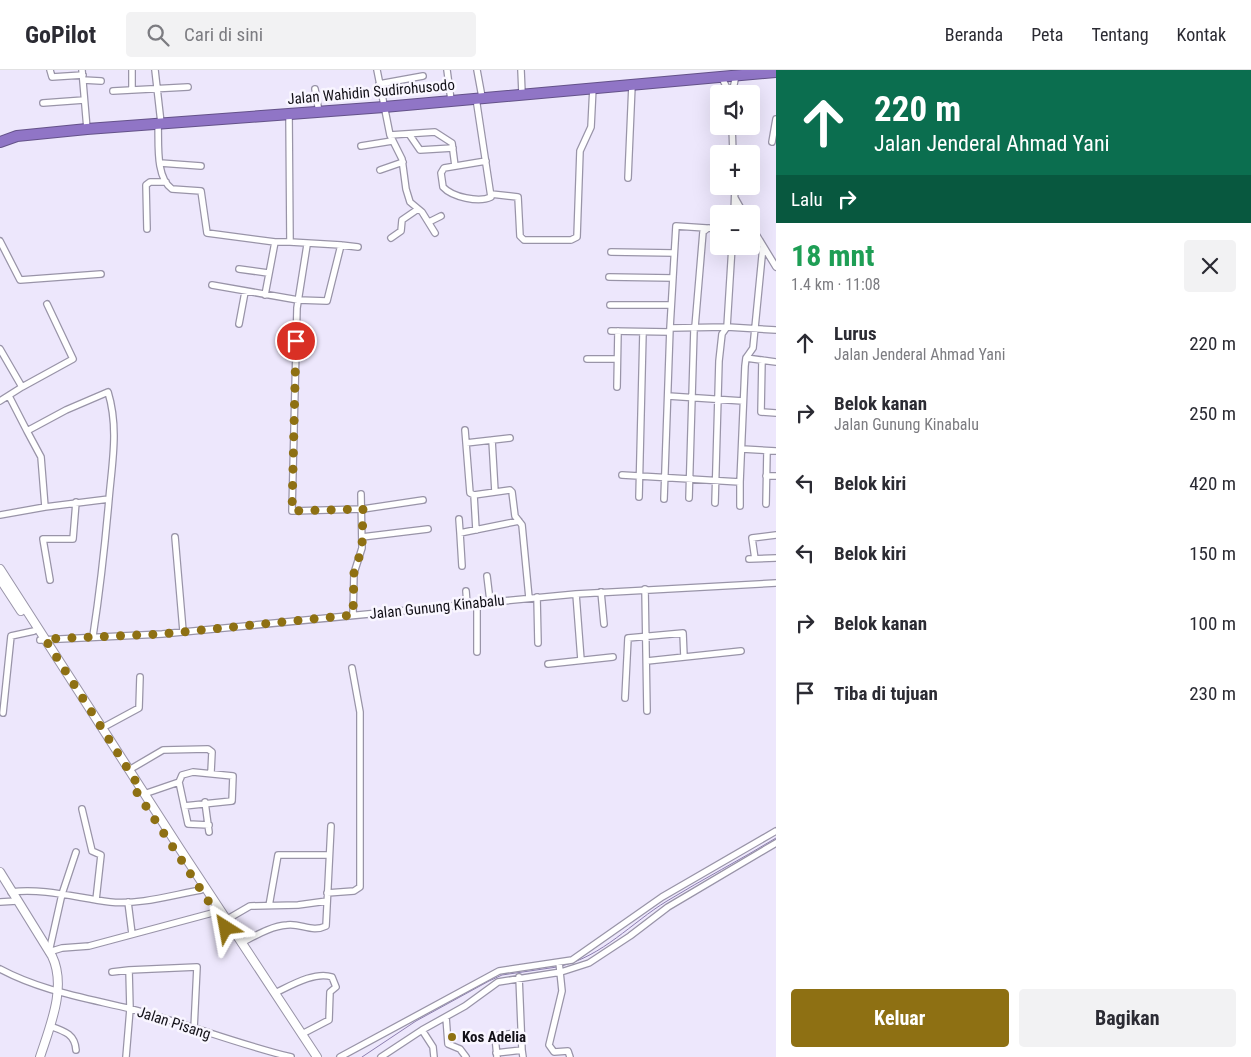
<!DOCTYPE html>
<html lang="id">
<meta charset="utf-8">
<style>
:root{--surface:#fff;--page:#f2f2f3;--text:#2b2b33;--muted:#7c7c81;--line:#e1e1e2;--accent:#8e7013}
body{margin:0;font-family:"Roboto Condensed",sans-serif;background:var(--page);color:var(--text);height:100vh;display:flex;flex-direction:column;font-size:19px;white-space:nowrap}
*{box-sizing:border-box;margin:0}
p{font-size:16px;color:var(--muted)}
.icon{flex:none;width:28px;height:28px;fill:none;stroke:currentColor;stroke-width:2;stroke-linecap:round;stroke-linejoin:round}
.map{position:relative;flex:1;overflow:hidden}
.details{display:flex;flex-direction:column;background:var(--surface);width:475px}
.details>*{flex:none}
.top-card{background:#0b6e4f;color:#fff;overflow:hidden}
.tools{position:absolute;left:710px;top:15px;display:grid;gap:10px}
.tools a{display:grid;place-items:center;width:50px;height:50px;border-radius:5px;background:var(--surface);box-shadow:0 5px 20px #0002;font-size:25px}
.pin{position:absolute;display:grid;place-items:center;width:42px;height:42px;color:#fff;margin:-21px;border:2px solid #fff;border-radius:50%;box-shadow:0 1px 5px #0007}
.me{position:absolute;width:55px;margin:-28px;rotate:326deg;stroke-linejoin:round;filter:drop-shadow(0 0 4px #0008)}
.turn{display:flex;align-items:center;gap:18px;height:105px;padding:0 15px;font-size:22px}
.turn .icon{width:65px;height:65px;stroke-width:2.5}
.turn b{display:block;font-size:35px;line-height:42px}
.then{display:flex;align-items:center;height:48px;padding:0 15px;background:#0003;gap:10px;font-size:19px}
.round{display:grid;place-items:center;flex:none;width:52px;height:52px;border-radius:5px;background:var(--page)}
.overview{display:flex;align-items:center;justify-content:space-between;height:85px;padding:0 15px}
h1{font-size:30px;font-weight:700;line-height:38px;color:#1e9e55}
.button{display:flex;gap:10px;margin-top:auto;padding:10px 15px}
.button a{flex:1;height:58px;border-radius:5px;background:var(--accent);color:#fff;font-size:20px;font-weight:700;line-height:58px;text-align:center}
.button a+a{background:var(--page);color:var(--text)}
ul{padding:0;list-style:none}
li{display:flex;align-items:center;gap:15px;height:70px;padding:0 15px}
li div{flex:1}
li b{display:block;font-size:19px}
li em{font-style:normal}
header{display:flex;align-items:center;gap:30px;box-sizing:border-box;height:70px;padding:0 25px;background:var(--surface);border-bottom:1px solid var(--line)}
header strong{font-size:24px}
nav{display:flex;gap:28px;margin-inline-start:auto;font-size:18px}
.search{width:350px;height:45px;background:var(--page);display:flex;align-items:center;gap:12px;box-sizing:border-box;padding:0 18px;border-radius:5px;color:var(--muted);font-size:19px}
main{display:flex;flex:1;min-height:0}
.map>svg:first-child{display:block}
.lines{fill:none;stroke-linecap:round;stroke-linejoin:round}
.stream{stroke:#8c7eaf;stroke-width:1}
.street-casing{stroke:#9994a8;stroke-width:8}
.secondary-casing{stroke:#9994a8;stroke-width:10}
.highway-casing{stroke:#645289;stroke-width:12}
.street{stroke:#fff;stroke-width:5.5}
.secondary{stroke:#fff;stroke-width:8}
.highway{stroke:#9075c6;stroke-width:10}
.route{stroke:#8e7013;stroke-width:9;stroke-dasharray:0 16.2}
.poi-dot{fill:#8e7013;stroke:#f9f6ff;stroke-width:2}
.labels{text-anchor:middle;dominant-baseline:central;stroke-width:5;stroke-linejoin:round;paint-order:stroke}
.street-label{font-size:15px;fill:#121017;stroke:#f9f6ff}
.poi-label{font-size:15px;font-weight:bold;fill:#121017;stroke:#f9f6ff;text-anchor:start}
</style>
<header>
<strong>GoPilot</strong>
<div class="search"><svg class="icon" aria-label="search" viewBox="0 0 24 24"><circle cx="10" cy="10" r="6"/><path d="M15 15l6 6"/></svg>Cari di sini</div>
<nav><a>Beranda</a><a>Peta</a><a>Tentang</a><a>Kontak</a></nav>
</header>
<main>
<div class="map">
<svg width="776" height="987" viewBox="0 0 776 987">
<rect width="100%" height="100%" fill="#ede7fc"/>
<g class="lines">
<path class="stream" d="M561,896C603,886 631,853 667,831C703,809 740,790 776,768
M362,987L416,951L489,911L502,905L557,897"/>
<defs>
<path id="street" d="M50,0L52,7L83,5
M82,0L87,59
M132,0V20
M155,0L161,53
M377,0L390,65L435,62L452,73L455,96
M447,0L451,30
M477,0L482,27
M521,0L522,23
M721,6L730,24
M83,10L101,11
M379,14L423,6
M315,19L319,42
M113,21L188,17
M732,24L736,5
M476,28L491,127C479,133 452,127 443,117L441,103L444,98L486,91
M43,33L84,30
M158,54C159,72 155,107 172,119L201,121L207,163L275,172
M732,56L733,84
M409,64L420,80L453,78
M390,65L402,89L406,119L410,132L422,142L435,163
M772,72L776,49
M361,76L392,71
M160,93L201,96
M380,100L403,92
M628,108L632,15
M491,124L518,127L520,166L524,170H571L577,167L580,81L591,57L593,17
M735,128L744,144
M734,144L735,116
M429,152L441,146
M751,156L776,197
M147,159L146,115L150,112H166
M391,168L401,161L402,150L418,139
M0,171L20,210L101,204
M307,175L297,238L292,441L363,439L423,430
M341,175L358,177
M611,182L674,183
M239,199L268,203
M609,207L673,208
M212,215L298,230L327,231L341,175L290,172
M265,225L275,172H290L289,44
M610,235H671
M239,254L245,222
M695,257L703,162L708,158L719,159
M670,258L727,257L776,260
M611,261L669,262
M0,279L22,317L0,331
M746,288L776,292
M587,289H617
M762,290L761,342L776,343
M22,317L73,289L47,234
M617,317L618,261
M9,326L27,361L66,340L108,322C119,358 112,393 109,429C105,475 100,520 93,566
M668,326L743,331
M465,360L470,423L474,425L510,420L512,422L515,446L522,455L529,528
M27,361L41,387L45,437
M492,370L495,422
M466,373L510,368
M742,379L776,381
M622,405L740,412L745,296L746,288L753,278L763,176
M766,406H776
M740,412V436
M474,425L476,460
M639,427L643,262
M689,428L694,259
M664,429L670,258L676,156L706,158
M715,433L719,291L722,264L727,257L732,176
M766,434L767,381
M0,445L45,437L109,429
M459,449L460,463L519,451
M460,463L462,496
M175,467L183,561
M362,467L428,459
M749,489L776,488
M755,489L752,468L776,465
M487,506L490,531
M50,510L43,469H73L76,432
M645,519L647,641
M466,521L467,534
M601,522L604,554
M576,524L581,590
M537,527L538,573
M353,545L354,503L362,478L361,424
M40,570L162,564L576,524L776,513
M477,582V533
M647,591L741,581
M548,594L613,587
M625,628L628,568L683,563L684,587
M3,643L11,566L34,561
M102,658L139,638L140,607
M129,700L163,680L208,679L212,682L211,702
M179,712L188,754L209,755
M144,724L179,712L182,705L193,702L233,706L232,731L184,736
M205,732L209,762
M82,739L92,781L101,785L96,830
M11,822C45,818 77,828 110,832C140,835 172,825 201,820
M327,823L354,821L360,817V642L352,598
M0,832L17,831
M128,832L132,864
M269,836L278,785H329
M226,850L250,836L298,835L327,831
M241,873C255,866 271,856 287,855C301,853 312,863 326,856L331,756
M49,882L62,878L89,876L216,842
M49,882L62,824L76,782
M559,892L562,921L549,975L554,982L568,981L570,987
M0,899C41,921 86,928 131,939C185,953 237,974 291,987
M112,902L129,900
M519,907L522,980
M275,923C290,916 315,901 332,907L336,917L330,922L329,950L302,964
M446,947L448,974L460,979L466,987
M50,956C64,961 75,964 76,980
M422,960L433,977L434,987
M496,983L522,980L523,987
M126,987L130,939L129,900L197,897L194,959
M340,987L499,901L572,890L662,827L776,761
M381,987L422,960L465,936L498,912L561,902L589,893L630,866L668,837L776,773
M497,987L495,966L521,962"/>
<path id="secondary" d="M0,499L180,779L317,987
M0,509L21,541
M0,802L52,886C67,917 50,956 40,987"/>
<path id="highway" d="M0,72L17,66L87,59L384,37L776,2"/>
</defs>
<use href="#street" class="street-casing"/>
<use href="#secondary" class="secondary-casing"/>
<use href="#highway" class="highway-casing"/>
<use href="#street" class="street"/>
<use href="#secondary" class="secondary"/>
<use href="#highway" class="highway"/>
</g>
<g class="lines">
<path class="route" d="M226,858L136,721L140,718L45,569L162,564L353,545L354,503L362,478L363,439L292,441L296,271"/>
</g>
<circle class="poi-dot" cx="452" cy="967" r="5"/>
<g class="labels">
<g class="street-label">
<text transform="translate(371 22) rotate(-5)">Jalan Wahidin Sudirohusodo</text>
<text transform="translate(437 537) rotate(-6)">Jalan Gunung Kinabalu</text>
<text transform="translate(174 953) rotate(18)">Jalan Pisang</text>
</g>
<g class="poi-label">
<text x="462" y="967">Kos Adelia</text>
</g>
</g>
</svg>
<div class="tools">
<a><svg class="icon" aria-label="sound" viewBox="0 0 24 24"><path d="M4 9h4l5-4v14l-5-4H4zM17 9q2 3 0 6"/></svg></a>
<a>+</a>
<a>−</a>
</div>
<div class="pin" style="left:296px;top:271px;background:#d93025"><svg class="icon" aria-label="arrive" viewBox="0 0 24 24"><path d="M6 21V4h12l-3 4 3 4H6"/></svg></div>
<svg class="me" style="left:226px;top:858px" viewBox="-20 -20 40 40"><path d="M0-17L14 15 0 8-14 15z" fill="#8e7013" stroke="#fff" stroke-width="4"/></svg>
</div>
<section class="details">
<div class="top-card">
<div class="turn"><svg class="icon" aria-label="ahead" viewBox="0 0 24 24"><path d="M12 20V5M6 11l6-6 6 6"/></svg><div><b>220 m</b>Jalan Jenderal Ahmad Yani</div></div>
<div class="then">Lalu<svg class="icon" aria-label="right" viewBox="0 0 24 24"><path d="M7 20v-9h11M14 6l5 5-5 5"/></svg></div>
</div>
<div class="overview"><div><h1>18 mnt</h1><p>1.4 km · 11:08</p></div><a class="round"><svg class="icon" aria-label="close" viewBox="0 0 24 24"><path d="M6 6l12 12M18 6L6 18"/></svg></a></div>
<ul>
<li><svg class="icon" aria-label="ahead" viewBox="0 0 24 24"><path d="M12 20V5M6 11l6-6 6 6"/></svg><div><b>Lurus</b><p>Jalan Jenderal Ahmad Yani</p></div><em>220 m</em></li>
<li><svg class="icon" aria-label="right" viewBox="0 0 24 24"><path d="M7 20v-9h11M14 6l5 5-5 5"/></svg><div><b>Belok kanan</b><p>Jalan Gunung Kinabalu</p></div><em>250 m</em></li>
<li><svg class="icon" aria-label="left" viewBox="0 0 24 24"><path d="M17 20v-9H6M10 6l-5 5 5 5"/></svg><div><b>Belok kiri</b></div><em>420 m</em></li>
<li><svg class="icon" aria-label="left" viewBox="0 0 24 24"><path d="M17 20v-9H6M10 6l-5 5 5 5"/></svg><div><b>Belok kiri</b></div><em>150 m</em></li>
<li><svg class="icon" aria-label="right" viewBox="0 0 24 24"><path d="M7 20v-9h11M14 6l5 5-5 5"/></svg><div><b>Belok kanan</b></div><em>100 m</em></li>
<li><svg class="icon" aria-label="arrive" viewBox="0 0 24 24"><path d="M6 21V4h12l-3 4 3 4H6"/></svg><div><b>Tiba di tujuan</b></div><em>230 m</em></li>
</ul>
<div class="button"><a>Keluar</a><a>Bagikan</a></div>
</section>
</main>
